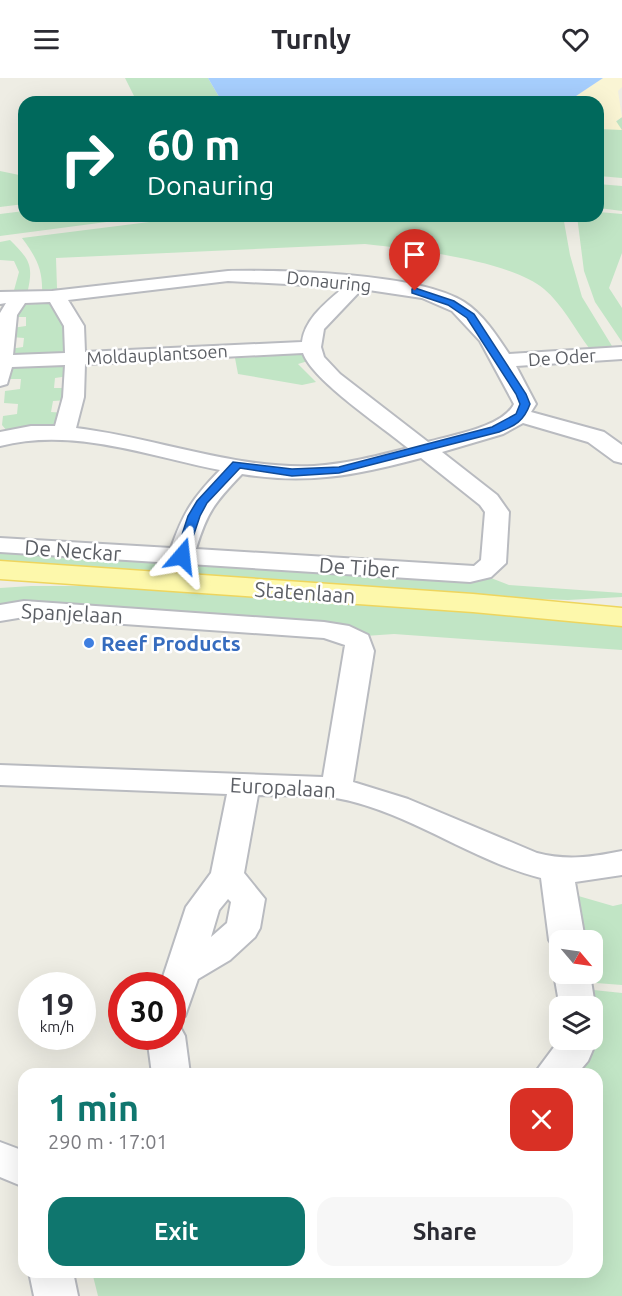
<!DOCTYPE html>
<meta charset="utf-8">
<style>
:root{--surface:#fff;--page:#f7f7f7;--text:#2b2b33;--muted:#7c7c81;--accent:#0f766e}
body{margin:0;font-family:Ubuntu,sans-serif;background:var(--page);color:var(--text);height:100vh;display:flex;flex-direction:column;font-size:22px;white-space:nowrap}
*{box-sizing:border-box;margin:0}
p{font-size:20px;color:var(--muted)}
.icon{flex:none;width:33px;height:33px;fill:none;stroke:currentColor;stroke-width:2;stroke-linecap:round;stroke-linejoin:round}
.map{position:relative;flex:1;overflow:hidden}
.drawer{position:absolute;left:18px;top:990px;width:585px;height:210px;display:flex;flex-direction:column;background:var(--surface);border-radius:18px;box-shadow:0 6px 24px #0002}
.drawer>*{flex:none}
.banner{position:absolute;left:18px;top:18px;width:586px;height:126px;border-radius:18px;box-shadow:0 6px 24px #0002;background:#00695c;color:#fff;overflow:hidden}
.needle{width:39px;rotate:119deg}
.tools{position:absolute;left:549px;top:852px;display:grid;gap:12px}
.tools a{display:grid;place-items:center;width:54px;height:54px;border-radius:12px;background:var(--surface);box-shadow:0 6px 24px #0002;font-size:30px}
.speed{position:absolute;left:18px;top:894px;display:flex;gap:12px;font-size:30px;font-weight:700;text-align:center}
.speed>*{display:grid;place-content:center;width:78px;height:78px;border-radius:50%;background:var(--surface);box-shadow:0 6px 24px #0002;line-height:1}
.speed small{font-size:15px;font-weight:400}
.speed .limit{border:9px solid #d22;background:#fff;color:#111}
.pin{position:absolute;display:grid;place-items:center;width:51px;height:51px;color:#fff;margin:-62px -26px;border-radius:50% 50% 50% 0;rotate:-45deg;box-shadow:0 0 6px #0007}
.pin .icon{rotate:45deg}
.me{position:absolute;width:66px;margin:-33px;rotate:17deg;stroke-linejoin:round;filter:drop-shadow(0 0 4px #0008)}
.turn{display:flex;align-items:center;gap:21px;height:126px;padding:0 30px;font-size:27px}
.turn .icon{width:78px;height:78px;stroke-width:2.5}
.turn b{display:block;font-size:42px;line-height:51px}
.round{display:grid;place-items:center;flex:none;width:63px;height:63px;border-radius:18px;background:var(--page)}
.headline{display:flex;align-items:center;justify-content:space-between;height:102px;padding:0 30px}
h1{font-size:36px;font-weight:600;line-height:45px;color:var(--accent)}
.primary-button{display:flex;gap:12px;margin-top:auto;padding:12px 30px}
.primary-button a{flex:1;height:69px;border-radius:18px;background:var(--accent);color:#fff;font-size:24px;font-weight:600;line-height:69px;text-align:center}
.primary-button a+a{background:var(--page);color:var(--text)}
header{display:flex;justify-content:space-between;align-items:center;height:78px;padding:0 30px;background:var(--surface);font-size:27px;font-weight:600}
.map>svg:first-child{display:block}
.green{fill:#c1e5c5}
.sand{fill:#faf5d4}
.water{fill:#a6cefd}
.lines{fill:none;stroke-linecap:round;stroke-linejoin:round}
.minor-casing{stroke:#b9bbc0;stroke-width:4}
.major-casing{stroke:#eed55e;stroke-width:3}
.minor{fill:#fff;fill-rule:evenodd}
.major{fill:#fdf8ab;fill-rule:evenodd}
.route{fill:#1a73e8;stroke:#114b97;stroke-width:1.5}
.shop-dot{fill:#3f7fe0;stroke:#fff;stroke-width:2}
.labels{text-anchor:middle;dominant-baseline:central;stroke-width:5;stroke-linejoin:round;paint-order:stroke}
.far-street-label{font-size:18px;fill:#5c5f65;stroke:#fff}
.street-label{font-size:21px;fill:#5c5f65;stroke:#fff}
.shop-label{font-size:21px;font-weight:bold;fill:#366cbe;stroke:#fff;text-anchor:start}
</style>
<header><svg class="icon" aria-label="menu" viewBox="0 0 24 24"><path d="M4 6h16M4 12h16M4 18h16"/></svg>Turnly<svg class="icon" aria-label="heart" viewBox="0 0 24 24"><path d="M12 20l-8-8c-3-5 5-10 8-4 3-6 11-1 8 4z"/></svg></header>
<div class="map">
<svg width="622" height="1218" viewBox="0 0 622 1218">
<rect width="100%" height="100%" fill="#eeede4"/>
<path class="green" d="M125,0H208L222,24H137Z
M622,39V100L599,98L598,51H606Z
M0,93L24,98V126L0,129Z
M598,106L622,108V133L599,130Z
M24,133V138H152L0,158V136Z
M599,134L622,136V175L609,210L622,230V264L595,224L584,193L577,138H598Z
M197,138H563L570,177L582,219L612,268L589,270C575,251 562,226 544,211C509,182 411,171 365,166L56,180L57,210L60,213L42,215C43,191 36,179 22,160Z
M10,162C30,182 34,187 27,216H13L19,194L14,183L0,182V164Z
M55,225L52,229L60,241L66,242L65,266L70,268L69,278L12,281L10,271L23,269L24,260L11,259L12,250L26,248V239H13L19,227Z
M275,273L304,275L308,283L298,286L316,304L302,307L238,296L235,280L274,278Z
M67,283L69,298L55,300L54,310H69L68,322L53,323L51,334L65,335L60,350L8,354L2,347L3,338L17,336L18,326L4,325L5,313L20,311L21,301H7L8,287Z
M0,472L481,502L491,500L509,507L622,515V519L568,522L462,518L0,485Z
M31,508H118L622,545V572L394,556L365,558L0,529V510Z
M568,815L613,828L622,826V907L583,904L582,900L587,896H592V862H585L581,839Z
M584,911L622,915V1218H98L92,1194H597V996H565L592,962V928H587Z"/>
<path class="sand" d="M603,0H622V9L618,13L622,39L616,43L622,52L599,51L598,24H567Z"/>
<path class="water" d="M208,0H603L567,24H222Z"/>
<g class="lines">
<defs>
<path id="minor" d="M228,193C284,192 418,195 464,224C483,236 497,258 509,276L622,269V281L516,288L536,326L531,334L604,354L622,367V385L614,383L588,364L523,345L503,356L442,374L497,417L509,434L506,485L491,499L470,504L0,474V460L171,470C184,433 193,420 220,392C148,378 73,349 0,368V354L31,348H55L63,319L65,287L12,289L7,306L0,308V235L6,225L0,226V214L52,213ZM228,203L344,209C327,224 305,240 302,264L85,274L84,248L68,222ZM362,211L422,220L452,233L480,263L514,326C503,349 452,357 428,364L340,296L324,279L321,269L324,251ZM50,224L64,248L65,275L13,277L17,237L25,225ZM303,275C312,302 384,350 408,370C377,378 346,386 314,388C237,392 153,359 76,350L84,319L85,286ZM421,380L480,427L485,434L481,482L474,488L196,471C207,434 215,424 242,396C307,407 358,397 421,380Z
M24,523L324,544L349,548L368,557L374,573L353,704L408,721L537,775C567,783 592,779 622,773V797L575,804L585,862H560V873L555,871L549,862L541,800C470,782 408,733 336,720C311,716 283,718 258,717L244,795L265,821L260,850L255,859L230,882L198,901L185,938L172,942V908H160L186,829L211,795L227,716L0,707V687L323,699L345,567L324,560L24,539L0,543V527ZM228,821L231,824L227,845L211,859L219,832Z
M559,886L560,896H590L595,928L592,933V928L560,930L554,896Z
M172,945L179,947L185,958L190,996H152L147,958H172Z
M592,954L597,962L588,983L577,996H534L560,961L592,962Z
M0,1064L24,1073V1109L0,1099Z
M29,1194H73L78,1218H34Z"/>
<path id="major" d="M0,483L473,516L622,530V548L473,534L0,501Z"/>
</defs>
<use href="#minor" class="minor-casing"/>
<use href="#major" class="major-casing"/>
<use href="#minor" class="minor"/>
<use href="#major" class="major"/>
</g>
<path class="route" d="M415,210L454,223L474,236L526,316L530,326C524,343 515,348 499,354L339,395L292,398L240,390L207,425L200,438L186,480H177L175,478L188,438L197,423L233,384L292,391L339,389L492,349L516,336L520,326L516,316L467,240L448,227L412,215V211Z"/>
<circle class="shop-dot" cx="89" cy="565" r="6"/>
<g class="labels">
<g class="far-street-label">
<text transform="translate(329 203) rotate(6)">Donauring</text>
<text transform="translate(157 276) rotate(-3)">Moldauplantsoen</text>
<text transform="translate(562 279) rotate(-4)">De Oder</text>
</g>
<g class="street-label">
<text transform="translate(73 472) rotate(4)">De Neckar</text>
<text transform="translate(359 489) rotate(4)">De Tiber</text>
<text transform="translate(305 514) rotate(4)">Statenlaan</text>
<text transform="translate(72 535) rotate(3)">Spanjelaan</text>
<text transform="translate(283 709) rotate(3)">Europalaan</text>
</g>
<g class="shop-label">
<text x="101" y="565">Reef Products</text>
</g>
</g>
</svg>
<div class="tools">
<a><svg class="needle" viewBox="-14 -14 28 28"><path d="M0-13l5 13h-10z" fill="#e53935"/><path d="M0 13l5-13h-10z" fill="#7c7c81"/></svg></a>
<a><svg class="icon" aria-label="layers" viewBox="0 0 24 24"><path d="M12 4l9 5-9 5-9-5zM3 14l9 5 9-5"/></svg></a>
</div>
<div class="speed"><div>19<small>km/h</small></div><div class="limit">30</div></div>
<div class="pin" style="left:415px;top:213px;background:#d93025"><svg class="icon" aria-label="arrive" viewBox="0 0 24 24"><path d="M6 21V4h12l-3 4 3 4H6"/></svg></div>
<svg class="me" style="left:182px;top:478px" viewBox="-20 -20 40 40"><path d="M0-17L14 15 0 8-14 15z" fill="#1a73e8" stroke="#fff" stroke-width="4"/></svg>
<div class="banner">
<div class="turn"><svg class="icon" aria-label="right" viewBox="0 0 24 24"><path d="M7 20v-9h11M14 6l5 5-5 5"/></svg><div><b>60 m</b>Donauring</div></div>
</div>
<section class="drawer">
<div class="headline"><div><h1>1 min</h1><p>290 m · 17:01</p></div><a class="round" style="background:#d93025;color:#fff"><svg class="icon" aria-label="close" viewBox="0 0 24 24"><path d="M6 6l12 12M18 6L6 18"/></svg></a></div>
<div class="primary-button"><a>Exit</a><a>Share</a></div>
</section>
</div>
